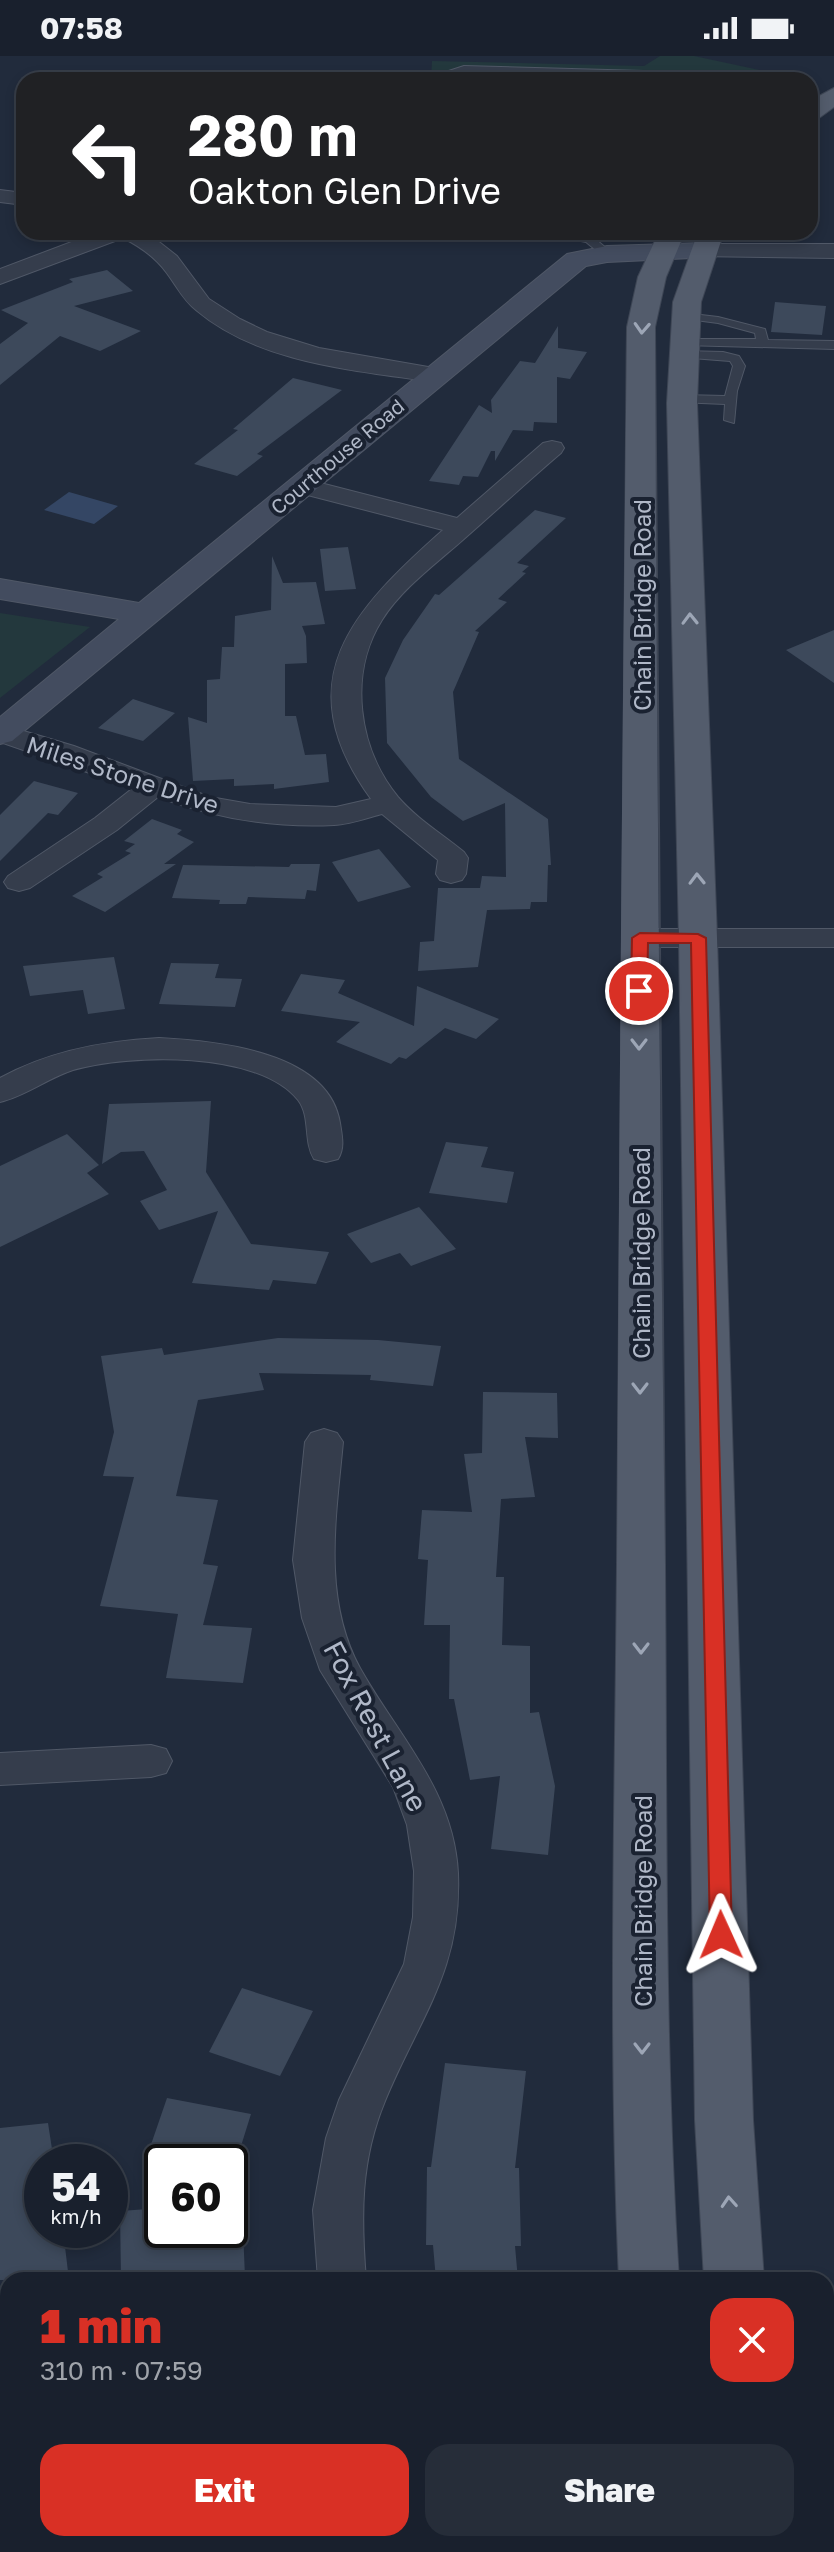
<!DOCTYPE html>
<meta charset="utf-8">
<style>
:root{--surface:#19202d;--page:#262d39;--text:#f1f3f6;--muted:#9fa3aa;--line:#373e49;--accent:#d93025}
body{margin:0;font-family:"Golos Text",sans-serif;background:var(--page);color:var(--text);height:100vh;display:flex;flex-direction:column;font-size:30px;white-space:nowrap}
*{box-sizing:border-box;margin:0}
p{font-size:26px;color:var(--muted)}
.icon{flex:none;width:44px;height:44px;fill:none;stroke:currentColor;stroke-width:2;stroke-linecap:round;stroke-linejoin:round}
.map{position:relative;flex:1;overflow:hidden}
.side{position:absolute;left:0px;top:2216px;width:834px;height:280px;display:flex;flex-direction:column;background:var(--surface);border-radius:24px 24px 0 0;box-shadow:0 4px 12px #0003,0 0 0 2px var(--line)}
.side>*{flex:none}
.top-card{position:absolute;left:16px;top:16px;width:802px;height:168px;border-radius:24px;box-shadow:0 4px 12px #0003,0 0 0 2px var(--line);background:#202124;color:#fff;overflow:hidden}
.speed{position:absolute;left:24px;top:2088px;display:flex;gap:16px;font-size:40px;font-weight:700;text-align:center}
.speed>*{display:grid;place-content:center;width:104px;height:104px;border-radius:50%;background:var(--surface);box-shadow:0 4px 12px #0003,0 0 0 2px var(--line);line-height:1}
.speed small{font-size:20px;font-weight:400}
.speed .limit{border:4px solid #111;border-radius:12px;background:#fff;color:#111}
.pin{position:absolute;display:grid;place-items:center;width:68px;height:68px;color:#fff;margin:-34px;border:4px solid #fff;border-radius:50%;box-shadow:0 2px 8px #0007}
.me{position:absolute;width:88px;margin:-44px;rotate:359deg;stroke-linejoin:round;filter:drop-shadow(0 0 6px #0008)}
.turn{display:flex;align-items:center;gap:28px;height:168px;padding:0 40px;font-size:36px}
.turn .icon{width:104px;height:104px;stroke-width:2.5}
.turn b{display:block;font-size:56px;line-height:68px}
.round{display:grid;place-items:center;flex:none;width:84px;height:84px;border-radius:24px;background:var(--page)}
.head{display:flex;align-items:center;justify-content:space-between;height:136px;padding:0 40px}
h1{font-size:48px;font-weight:800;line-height:60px;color:var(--accent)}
.primary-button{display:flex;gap:16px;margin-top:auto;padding:16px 40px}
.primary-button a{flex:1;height:92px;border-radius:24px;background:var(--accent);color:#fff;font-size:32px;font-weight:800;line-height:92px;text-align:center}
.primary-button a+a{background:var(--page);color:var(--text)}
.status{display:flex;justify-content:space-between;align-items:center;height:56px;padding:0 40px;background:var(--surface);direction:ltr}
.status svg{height:22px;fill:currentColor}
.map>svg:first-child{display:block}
.green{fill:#23383d}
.water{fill:#344664}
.building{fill:#3d495b}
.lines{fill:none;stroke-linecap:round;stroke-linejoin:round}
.lane-casing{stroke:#505867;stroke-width:2}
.street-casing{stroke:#505867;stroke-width:2}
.secondary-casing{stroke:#505867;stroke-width:2}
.primary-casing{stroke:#3e4655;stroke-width:2}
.lane{fill:#353d4c;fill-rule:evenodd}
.street{fill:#353d4c;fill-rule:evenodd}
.secondary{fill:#434c5f;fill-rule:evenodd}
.primary{fill:#535c6c;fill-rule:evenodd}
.oneway{stroke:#9da6b6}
.route{fill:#d93025;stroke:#8d1f18;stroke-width:2}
.labels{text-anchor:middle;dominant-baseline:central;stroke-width:8;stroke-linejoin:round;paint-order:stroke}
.far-street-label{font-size:20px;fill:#b0b8c8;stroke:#1a2231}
.street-label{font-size:24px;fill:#b0b8c8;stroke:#1a2231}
.near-street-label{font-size:28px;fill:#b0b8c8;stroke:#1a2231}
</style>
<div class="status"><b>07:58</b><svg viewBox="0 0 49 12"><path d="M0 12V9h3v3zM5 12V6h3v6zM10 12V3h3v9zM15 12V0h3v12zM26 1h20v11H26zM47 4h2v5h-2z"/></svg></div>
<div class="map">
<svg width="834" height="2496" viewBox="0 0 834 2496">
<rect width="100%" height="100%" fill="#212b3c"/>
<path class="green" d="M660,0H694L792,21L788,24H431L432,5L644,10Z
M0,557L90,571L0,642Z"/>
<path class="water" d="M69,436L118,450L94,468L44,454Z"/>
<path class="building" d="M107,214L133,235L74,250L141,275L100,295L60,280L0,329V288L28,267L1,254L73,226L69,223Z
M775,246L826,250L822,279L771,276Z
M558,270V292L587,296L570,323L557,321V367L534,366L533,375L513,374L495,405V395H491L478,421L463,420L459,429L429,425L479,349L492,357L491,344L520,305L535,307Z
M293,322L342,334L257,398L263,400L237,420L194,408L238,374L233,373Z
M535,454L566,462L517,507L529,510L522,516L526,517L498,543L507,546L475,575L479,576L453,636L459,703L548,763L551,809H548L547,846H531L530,853L487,854L478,911L418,915L420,886L434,885L438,832H480L482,820L506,821L505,747L463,765L431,741L387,687L385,622L403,584L435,538L439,539Z
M348,491L356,533L325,535L320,493Z
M272,500L283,527L316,526L325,568L302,570L306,580L307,607L285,608V660H296L305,699L326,698L329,726L274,733V728L234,730V723L193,725L188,661L207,667V624L220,623L222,591H234L235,560L271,554Z
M834,574V627L786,594Z
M133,643L175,657L143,685L98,672Z
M34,725L78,737L58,759L48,757L0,805V759Z
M152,763L182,774L177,778L194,786L164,808H176L105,856L72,840L103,821L97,818L131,797L125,795L135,788L124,785Z
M379,793L411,831L358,846L332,806Z
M291,808H320L316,835L307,834L305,843L248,841L246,848H219L220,844L172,842L183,809L289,811Z
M114,901L125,953L88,958L83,934L30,940L23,910Z
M171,907L219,908L215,922L242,923L235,951L159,948Z
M301,918L345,924L338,937L414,970L417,930L499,963L476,983L445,972L406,1003L399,1001L391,1008L336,986L360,966L281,955Z
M211,1045L206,1116L251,1188L329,1196L316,1228L273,1224L269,1234L192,1227L218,1155L159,1174L140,1145L167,1134L144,1095L121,1096L102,1108L109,1048Z
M67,1078L99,1109L87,1117L109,1138L0,1191V1110Z
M446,1086L488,1091L481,1111L514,1116L507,1147L429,1137Z
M419,1151L456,1193L411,1210L400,1197L371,1207L347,1178Z
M278,1282L378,1284L441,1290L433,1330L370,1324L371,1319L259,1317L264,1334L198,1344L176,1440L218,1444L203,1508L218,1510L203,1569L252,1572L243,1627L166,1622L178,1558L100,1550L134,1421L103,1420L114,1376L101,1300L162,1292L164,1299Z
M483,1336L557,1337L558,1382L525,1381L535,1441L501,1443L496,1521H504L502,1589L530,1590V1657L539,1656L555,1730L548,1799L491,1793L500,1720L470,1724L454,1643H449L450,1569H424L428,1504L418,1503L422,1454L472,1456L464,1398L482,1397Z
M242,1932L313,1955L280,2020L209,1996Z
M445,2007L526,2015L515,2112H519L521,2190H515L518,2224H436L433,2189H426L427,2111H431Z
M167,2042L251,2058L236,2106H145Z
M48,2067L54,2106H42V2174H63L69,2224H0V2072Z
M162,2152V2174H243L245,2221L121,2224L120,2155Z"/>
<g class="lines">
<defs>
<path id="lane" d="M464,10L644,15L687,24L464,16L437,24H421Z
M556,176L593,181L613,198L603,200L586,186L556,180Z
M684,257L718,261L765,273L768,284L834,285V293L683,289L677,285L679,283H756L755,277L718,267L680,262L678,260Z
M683,295L723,296L739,300L745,310L737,335L734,367L724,364L725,348L678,346L676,343L682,339L725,340L733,310L730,305L679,301V297Z"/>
<path id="street" d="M0,134L24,137V149L0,146Z
M98,176L149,178L177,200L209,243L240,263L267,276L319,292L434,312L442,314L446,319L442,324L434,326C355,314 260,308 196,254C183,244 176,229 166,216C155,201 139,190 123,182L0,228V213Z
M703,188H834V202L695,200L692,195Z
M552,385L561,387L564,392L561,397C528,425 497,454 465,482C437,507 402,532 382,564C348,618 358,692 398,741C416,762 442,778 464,796L468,802L466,818L462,824L451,827L440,824L436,818L438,804L382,758C367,762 350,768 334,769C273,772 214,762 158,741L117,774L30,832L19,835L8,832L4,826L8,820L95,762L133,732L0,686V668L74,690L210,741L250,748L336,751L371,743C285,624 353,554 443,474L292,435L288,430L292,425L301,422L457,462L543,387Z
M640,873H834V891H640L629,889L624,882L629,875Z
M159,982C216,985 329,995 340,1067C342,1080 345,1092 338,1103L326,1106L314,1103C303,1085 311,1061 298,1044C258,994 129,998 73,1014C48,1022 26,1040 0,1046V1022C49,995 103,985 159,982Z
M324,1373L337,1377L343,1386C336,1461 322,1542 360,1612C398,1680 454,1735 458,1817C462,1915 419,1962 385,2045C360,2105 361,2161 366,2224H318L313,2154L326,2082L339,2044L404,1908L413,1861L414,1815L407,1769L393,1731L320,1614L302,1562L293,1504L305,1386L311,1377Z
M151,1689L166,1693L172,1705L166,1717L151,1721L0,1729V1697Z
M354,2488H406L404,2496H352Z"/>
<path id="secondary" d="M703,187L713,189L717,195L713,201L607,206L586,210L12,685L0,688V661L119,563L0,543V523L139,547L567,198L607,190Z
M826,2316H834V2374H826Z"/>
<path id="primary" d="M834,32V51L819,62L810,64V45Z
M659,176H685L666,221L655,271C657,683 660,1095 665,1508C667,1746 664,1986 679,2224H619C608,1986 615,1746 617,1508C619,1095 622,683 627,271L638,221Z
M698,176H724L701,246L697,347L717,882L753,2064L764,2224H704L695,2064L679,882L667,347L673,246Z
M644,2488H708L710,2496H646Z
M741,2488H805L807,2496H743Z"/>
</defs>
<use href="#lane" class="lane-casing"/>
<use href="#street" class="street-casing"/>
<use href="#secondary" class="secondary-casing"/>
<use href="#primary" class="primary-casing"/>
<use href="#lane" class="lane"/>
<use href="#street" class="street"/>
<use href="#secondary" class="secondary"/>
<use href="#primary" class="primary"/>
</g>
<defs><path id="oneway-chevron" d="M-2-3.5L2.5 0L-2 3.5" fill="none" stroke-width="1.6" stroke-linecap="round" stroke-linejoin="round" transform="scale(2)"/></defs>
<g class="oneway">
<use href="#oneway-chevron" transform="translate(642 272) rotate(93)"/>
<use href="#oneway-chevron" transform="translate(690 563) rotate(-91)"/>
<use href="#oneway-chevron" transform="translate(697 823) rotate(-91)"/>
<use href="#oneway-chevron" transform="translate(639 988) rotate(90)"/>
<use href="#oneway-chevron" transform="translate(640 1332) rotate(90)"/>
<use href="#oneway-chevron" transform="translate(641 1592) rotate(90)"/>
<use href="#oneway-chevron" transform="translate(642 1992) rotate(90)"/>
<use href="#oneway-chevron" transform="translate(729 2146) rotate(-94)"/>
</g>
<path class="route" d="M640,877L698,878L706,882L732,1879L729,1886L721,1888L713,1886L710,1879L691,887H648L647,935L639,940L631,935L632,882Z"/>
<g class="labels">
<g class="far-street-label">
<text transform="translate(337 400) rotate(-40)">Courthouse Road</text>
</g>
<g class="street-label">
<text transform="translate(641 549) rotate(-90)">Chain Bridge Road</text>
<text transform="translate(123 718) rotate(18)">Miles Stone Drive</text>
<text transform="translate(640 1197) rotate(-90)">Chain Bridge Road</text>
<text transform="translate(642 1845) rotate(-90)">Chain Bridge Road</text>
</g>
<g class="near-street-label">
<text transform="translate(376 1670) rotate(62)">Fox Rest Lane</text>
</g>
</g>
</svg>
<div class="speed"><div>54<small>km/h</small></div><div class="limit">60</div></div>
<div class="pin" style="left:639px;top:935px;background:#d93025"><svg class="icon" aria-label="arrive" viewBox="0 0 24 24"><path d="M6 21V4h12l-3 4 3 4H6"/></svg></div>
<svg class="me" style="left:721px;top:1879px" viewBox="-20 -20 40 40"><path d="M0-17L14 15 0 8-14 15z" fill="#d93025" stroke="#fff" stroke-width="4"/></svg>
<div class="top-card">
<div class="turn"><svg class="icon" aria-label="left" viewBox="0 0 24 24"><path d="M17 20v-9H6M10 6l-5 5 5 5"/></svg><div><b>280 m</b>Oakton Glen Drive</div></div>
</div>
<section class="side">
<div class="head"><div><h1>1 min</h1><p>310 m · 07:59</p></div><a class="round" style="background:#d93025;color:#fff"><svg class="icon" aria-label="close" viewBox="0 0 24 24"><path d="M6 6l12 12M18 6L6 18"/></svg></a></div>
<div class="primary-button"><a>Exit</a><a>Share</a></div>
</section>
</div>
